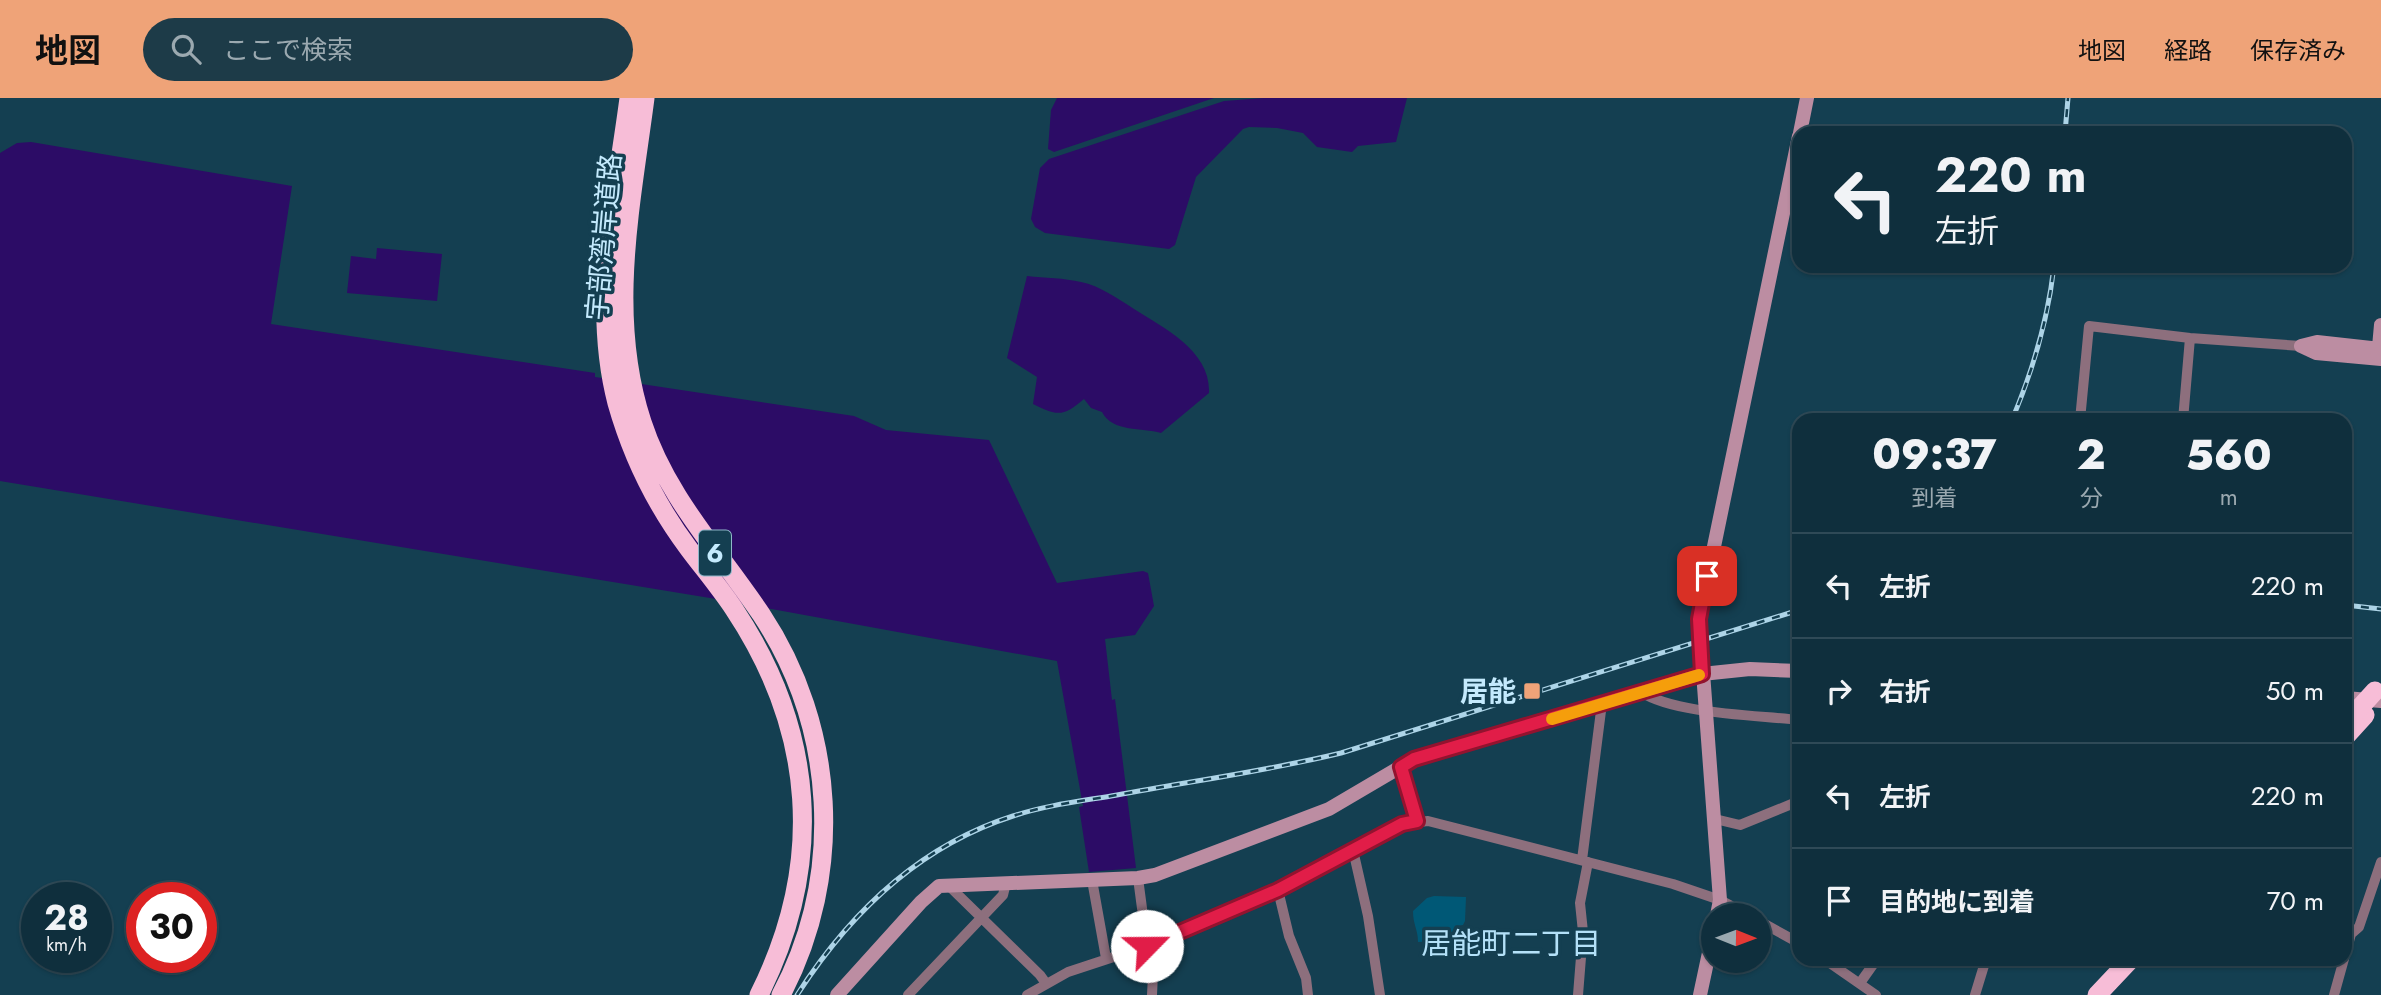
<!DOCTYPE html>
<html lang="ja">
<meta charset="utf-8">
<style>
:root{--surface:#0f2f3d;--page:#1d3b48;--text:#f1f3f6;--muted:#9ba9b0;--line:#2f4a57;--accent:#efa378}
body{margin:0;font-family:Jost,"Noto Sans JP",sans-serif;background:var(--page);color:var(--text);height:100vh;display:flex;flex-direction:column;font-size:26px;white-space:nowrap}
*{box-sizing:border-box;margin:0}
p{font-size:23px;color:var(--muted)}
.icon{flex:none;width:38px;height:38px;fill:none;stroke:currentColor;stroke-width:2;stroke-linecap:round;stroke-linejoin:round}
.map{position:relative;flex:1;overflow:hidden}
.side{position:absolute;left:1792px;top:315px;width:560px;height:553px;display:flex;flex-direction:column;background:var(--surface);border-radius:21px;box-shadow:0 2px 5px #0004,0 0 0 2px var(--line)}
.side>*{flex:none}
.hud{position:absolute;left:1792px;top:28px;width:560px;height:147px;border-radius:21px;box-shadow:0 2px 5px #0004,0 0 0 2px var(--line);background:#0f2f3d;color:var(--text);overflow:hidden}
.needle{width:46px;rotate:91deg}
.tools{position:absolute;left:1701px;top:805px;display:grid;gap:14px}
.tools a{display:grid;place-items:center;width:70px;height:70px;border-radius:50%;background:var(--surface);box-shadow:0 2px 5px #0004,0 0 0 2px var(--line);font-size:35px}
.speed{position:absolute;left:21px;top:784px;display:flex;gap:14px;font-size:35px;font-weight:700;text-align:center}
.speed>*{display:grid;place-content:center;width:91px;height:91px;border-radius:50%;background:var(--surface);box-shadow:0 2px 5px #0004,0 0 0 2px var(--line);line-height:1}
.speed small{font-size:18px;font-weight:400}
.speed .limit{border:10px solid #d22;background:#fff;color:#111}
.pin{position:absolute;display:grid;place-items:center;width:60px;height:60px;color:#fff;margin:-30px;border-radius:14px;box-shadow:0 4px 10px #0006}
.me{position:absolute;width:77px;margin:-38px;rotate:67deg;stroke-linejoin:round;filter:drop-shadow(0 0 5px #0008)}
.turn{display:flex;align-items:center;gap:24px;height:147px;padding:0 28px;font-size:32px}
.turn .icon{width:91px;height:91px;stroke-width:2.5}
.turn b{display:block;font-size:49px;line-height:60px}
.eta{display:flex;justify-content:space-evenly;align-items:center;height:119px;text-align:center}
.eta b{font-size:42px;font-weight:800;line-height:49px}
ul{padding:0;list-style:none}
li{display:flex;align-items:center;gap:21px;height:105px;padding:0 28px;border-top:2px solid var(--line)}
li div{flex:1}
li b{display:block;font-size:26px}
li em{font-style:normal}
header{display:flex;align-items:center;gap:42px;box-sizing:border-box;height:98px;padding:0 35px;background:var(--accent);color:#111}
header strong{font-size:33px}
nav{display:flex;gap:38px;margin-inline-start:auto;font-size:24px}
.search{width:490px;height:63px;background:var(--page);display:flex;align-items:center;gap:18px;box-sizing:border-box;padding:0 24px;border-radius:38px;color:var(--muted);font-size:26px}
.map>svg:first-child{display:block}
.green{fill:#005876}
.water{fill:#2c0c66}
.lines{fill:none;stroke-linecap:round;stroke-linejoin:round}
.street{stroke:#8d6f7d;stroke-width:10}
.secondary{stroke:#bc8da2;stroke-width:14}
.highway{stroke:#f7bdd7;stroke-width:19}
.rail-casing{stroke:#add4e7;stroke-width:5}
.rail{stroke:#143f51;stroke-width:2.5;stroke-dasharray:8;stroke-linecap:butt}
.highway-bridge{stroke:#f7bdd7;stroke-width:19}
.route-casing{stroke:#92132f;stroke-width:18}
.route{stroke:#e11d48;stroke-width:12}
.slow{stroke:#f59e0b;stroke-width:12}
.poi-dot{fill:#efa378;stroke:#143f51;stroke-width:2.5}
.labels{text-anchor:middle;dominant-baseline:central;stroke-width:7;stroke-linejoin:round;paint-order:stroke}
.shield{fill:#143f51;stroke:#8fb7c9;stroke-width:2}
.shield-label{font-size:26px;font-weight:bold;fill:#c4eafd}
.street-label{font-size:28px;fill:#c4eafd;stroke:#143f51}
.poi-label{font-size:28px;font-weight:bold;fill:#c4eafd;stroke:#143f51;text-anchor:end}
.neighbourhood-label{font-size:30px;fill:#b4e1f8;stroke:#143f51}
</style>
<header>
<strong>地図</strong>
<div class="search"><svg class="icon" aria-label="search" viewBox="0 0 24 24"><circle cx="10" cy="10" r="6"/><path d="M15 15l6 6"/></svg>ここで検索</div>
<nav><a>地図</a><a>経路</a><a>保存済み</a></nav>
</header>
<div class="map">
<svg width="2381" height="897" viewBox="0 0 2381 897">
<rect width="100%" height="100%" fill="#143f51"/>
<path class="green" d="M1434,798L1466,799L1465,823L1463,827L1455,828L1456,842L1418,844C1418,831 1413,827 1413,813L1427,800Z"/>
<path class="water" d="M1057,0H1214L1054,54L1048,51L1051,12Z
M1264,0H1407L1396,44L1358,48L1352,54L1317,49L1303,35L1277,30L1249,29L1243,31L1196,79L1175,147L1169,151L1045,135L1035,129L1031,121L1040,70L1049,61L1224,3Z
M31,44L292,88L271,226L595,275V279L854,318L886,332L989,342L1057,485L1143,473L1148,475L1154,508L1135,537L1105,541L1112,602L1115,601L1136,770L1089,774L1079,709L1083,708L1057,563L716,501L0,383V55L17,45Z
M377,150L442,156L437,203L347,195L351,158L376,161Z
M1027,178C1045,180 1064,180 1081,184C1100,188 1117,200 1134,211C1164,230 1211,253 1209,295L1161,335C1142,329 1113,335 1102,314L1091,310L1084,301C1064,318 1058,319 1033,306L1037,279L1007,260Z"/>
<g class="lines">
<path class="street" d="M2080,322L2089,228L2190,240L2301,248
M2183,322L2190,240
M1641,594C1675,616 1757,617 1799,622
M1401,669L1417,723
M1715,721L1740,727L1799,703
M1353,752L1368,818L1380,897
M1582,762L1602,605
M1138,780L1147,848L1154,856L1152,897
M1092,782L1106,860
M948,787L1040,877L1045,884
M1278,792L1289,838L1306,880L1308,897
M1759,823L1799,845
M2345,858L2351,836L2359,829L2381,764
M1824,861L1876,897
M1860,885L1877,861
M908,897L1003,797L1006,785
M1027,897L1068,874L1147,848L1278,792L1402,726L1428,723L1673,786L1720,802L1748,817
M1578,897L1583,834L1580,805L1588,764
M1975,897L1986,861
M2334,897L2344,861"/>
<path class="secondary" d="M1800,35L1807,0
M2301,248L2316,255L2381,261
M2301,248L2317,244L2381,251
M2378,260L2381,227
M2345,600L2381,603
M1717,817L1720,802L1699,521L1799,38
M837,897L921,804L939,788L1138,780L1155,777L1329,711L1414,661L1432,655L1702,576L1750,571L1799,573
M1700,897L1713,836"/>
<path class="highway" d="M629,0C616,100 591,206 617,305C632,358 656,407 689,451C704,471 720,490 734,511C815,633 825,765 759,897
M645,0C631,108 607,217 642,324C666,398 718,452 761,516C836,629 845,776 781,897
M2345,639L2365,617
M2097,897L2131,861"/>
<defs>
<path id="rail" d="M2065,35L2068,0
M2012,322C2033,272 2048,222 2054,168
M2345,507L2381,511
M797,897C849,816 919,748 1013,718C1046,707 1082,703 1117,697C1192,683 1267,673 1341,655L1799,512"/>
</defs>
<use href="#rail" class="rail-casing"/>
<use href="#rail" class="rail"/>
<path class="highway-bridge" d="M2354,616L2375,593"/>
</g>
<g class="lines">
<defs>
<path id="route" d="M1147,848L1278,792L1402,726L1417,723L1401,669L1414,661L1702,576L1699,521L1707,478"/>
</defs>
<use href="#route" class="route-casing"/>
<use href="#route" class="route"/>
<path class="slow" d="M1552,621L1699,577"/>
</g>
<rect class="poi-dot" x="1523" y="584" width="18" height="18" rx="3.5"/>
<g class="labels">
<rect class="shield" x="699" y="432.5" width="32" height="45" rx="5"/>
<g class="shield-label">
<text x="715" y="455">6</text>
</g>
<g class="street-label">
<text transform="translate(604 139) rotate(-85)">宇部湾岸道路</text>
</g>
<g class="poi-label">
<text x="1516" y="593">居能</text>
</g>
<g class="neighbourhood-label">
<text x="1511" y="845">居能町二丁目</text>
</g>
</g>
</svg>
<div class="tools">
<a><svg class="needle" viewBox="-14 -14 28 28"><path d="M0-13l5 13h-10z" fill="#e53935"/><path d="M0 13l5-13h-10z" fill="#9ba9b0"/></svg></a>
</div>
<div class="speed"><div>28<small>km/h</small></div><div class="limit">30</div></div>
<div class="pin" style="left:1707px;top:478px;background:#d93025"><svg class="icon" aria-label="arrive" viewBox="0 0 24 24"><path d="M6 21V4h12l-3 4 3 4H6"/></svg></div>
<svg class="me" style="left:1147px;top:848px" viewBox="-20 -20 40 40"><circle r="19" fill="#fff"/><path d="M0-13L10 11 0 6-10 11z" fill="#e11d48"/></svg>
<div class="hud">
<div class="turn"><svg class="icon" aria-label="left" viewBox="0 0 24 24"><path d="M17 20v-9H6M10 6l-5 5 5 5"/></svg><div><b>220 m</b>左折</div></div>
</div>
<section class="side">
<div class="eta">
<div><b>09:37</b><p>到着</p></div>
<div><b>2</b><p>分</p></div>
<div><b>560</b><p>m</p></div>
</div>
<ul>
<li><svg class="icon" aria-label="left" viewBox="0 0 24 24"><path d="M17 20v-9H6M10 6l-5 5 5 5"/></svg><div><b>左折</b></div><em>220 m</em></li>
<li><svg class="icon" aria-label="right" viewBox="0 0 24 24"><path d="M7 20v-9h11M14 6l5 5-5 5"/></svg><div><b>右折</b></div><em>50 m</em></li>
<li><svg class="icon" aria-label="left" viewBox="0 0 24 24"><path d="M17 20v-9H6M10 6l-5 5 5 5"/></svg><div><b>左折</b></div><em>220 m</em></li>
<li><svg class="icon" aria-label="arrive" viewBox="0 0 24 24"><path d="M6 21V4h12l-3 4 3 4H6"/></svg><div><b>目的地に到着</b></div><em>70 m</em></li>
</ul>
</section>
</div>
